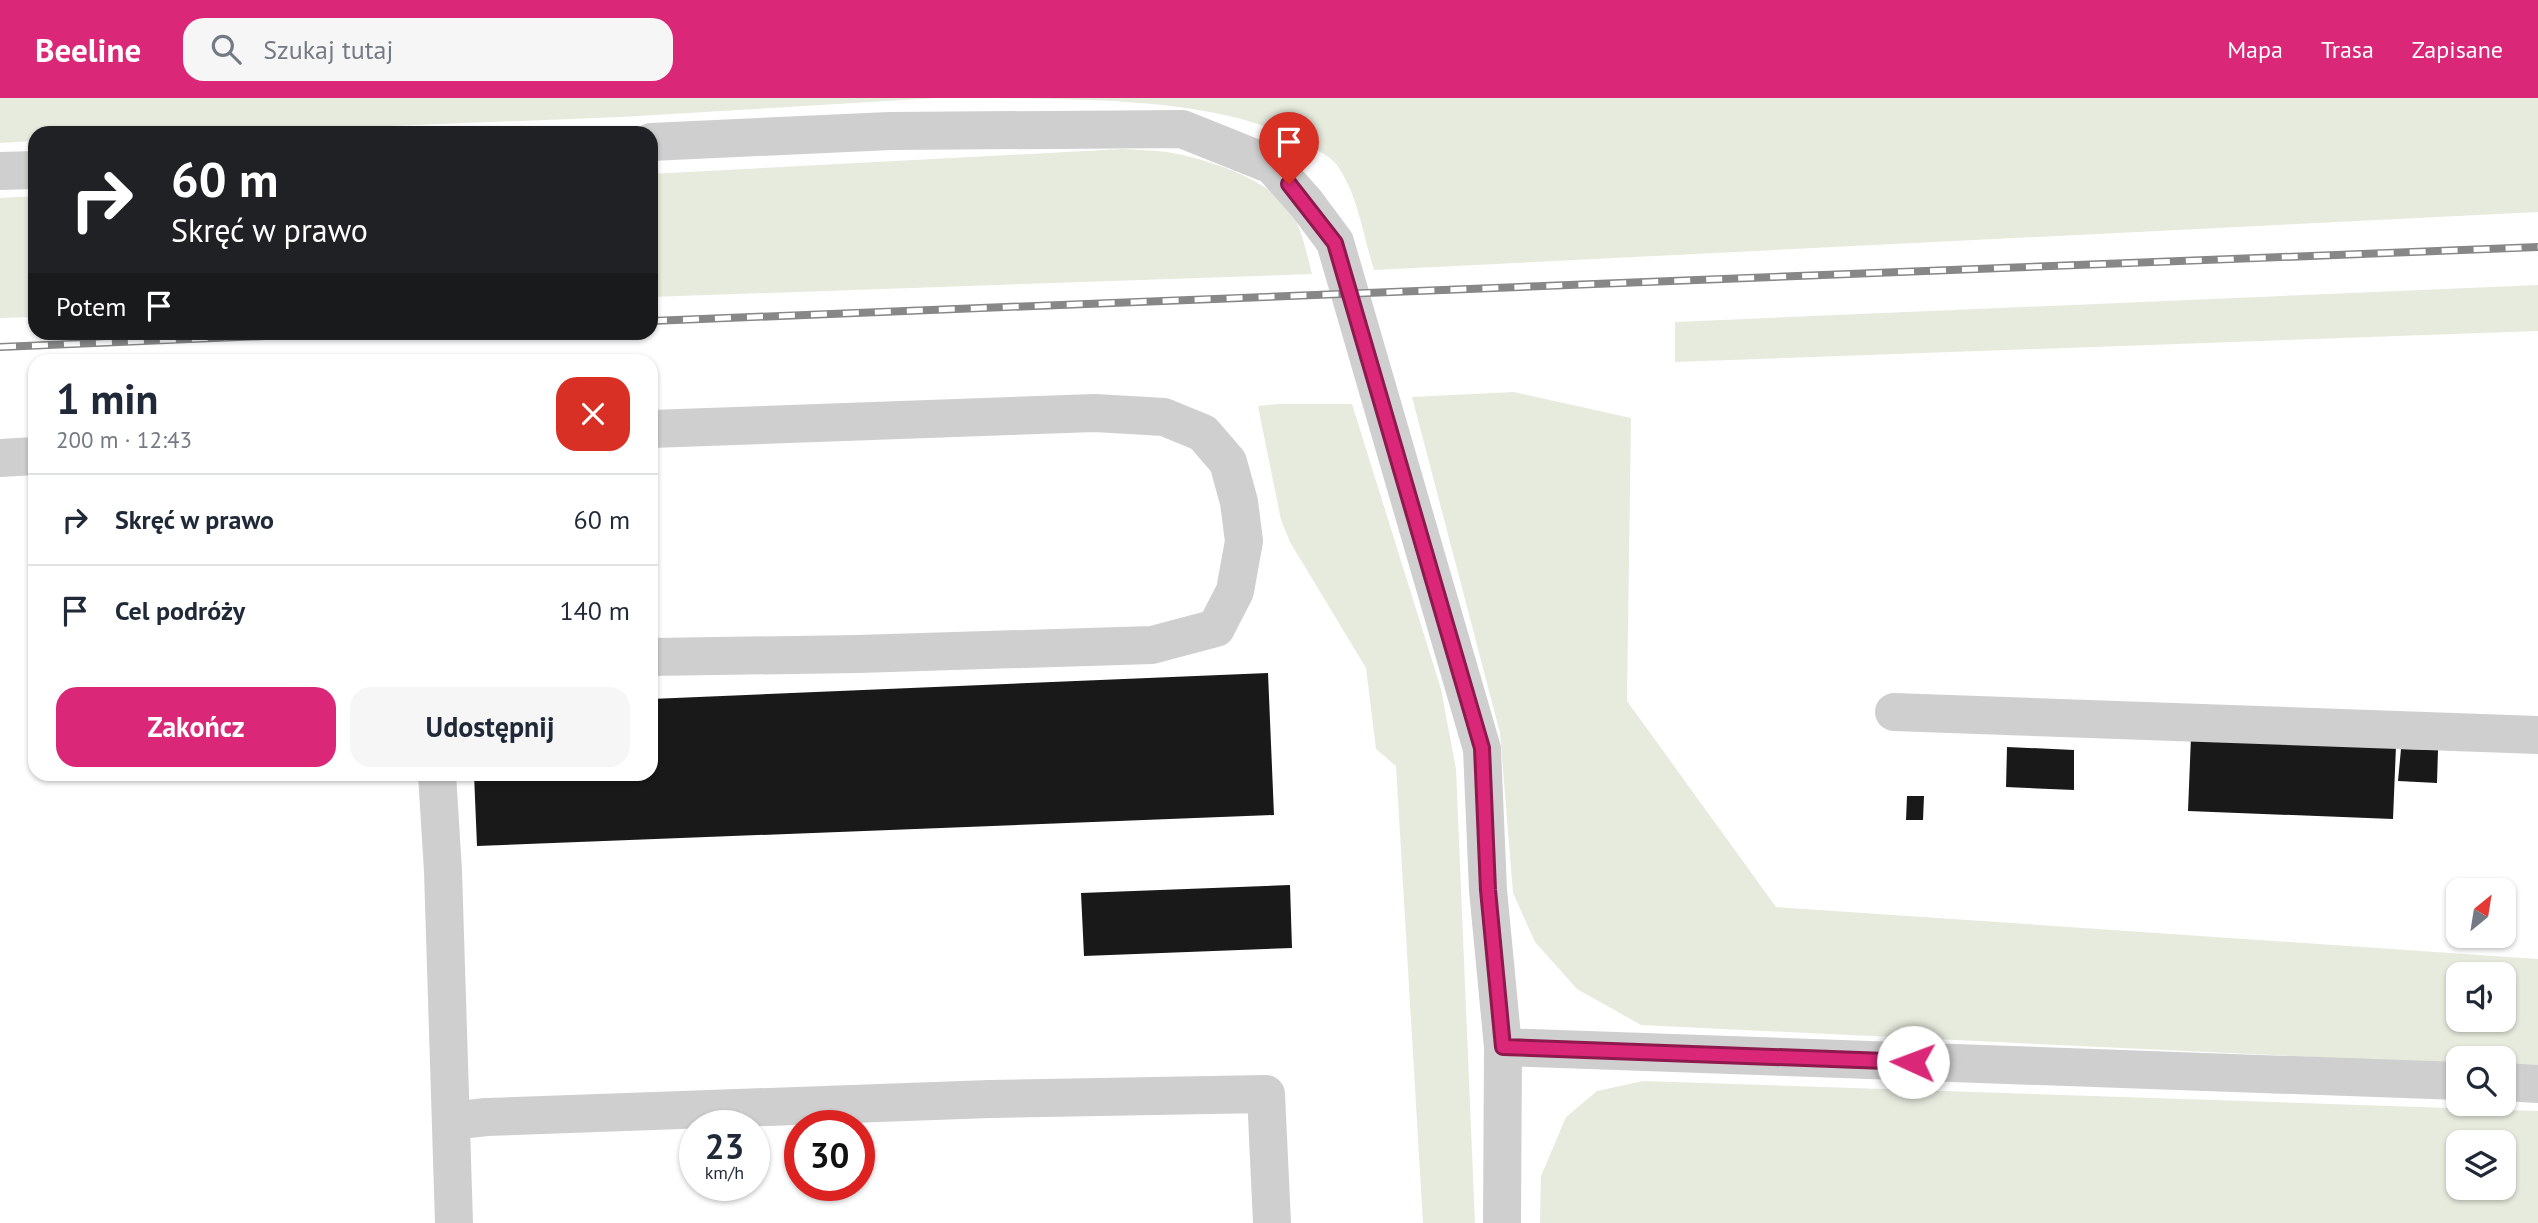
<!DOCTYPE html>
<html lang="pl">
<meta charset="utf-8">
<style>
:root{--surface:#fff;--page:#f6f6f7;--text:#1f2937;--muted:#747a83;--line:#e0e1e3;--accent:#db2777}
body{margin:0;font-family:"PT Sans",sans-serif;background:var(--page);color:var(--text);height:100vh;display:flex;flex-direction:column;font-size:26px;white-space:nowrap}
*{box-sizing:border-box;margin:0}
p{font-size:23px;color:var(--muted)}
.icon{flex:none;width:38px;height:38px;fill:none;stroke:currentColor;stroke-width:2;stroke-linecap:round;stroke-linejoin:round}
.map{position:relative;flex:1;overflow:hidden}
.sheet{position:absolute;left:28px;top:256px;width:630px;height:427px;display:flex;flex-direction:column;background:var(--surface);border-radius:21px;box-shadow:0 2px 5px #0004}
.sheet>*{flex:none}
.top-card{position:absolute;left:28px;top:28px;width:630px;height:214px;border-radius:21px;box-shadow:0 2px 5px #0004;background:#202124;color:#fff;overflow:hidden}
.needle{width:46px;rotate:30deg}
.fabs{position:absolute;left:2446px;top:780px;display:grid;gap:14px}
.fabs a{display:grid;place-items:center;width:70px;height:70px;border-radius:14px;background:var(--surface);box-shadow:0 2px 5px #0004;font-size:35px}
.speed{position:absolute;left:679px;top:1012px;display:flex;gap:14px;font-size:35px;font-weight:700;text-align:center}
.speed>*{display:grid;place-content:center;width:91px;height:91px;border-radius:50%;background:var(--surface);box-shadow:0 2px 5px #0004;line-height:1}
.speed small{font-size:18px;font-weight:400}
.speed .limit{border:10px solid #d22;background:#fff;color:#111}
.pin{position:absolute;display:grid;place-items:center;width:60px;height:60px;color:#fff;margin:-72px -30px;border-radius:50% 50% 50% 0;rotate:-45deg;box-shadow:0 0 7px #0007}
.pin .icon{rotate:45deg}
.me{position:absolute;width:77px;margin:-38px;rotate:272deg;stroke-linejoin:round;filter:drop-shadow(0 0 5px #0008)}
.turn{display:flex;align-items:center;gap:24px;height:147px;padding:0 28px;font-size:32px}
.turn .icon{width:91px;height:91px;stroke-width:2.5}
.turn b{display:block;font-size:49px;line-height:60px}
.then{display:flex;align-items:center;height:66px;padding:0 28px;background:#0003;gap:14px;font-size:26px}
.round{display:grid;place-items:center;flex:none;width:74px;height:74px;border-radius:21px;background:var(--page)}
.head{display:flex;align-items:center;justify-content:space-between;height:119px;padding:0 28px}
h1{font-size:42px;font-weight:700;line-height:52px}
.button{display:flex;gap:14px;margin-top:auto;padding:14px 28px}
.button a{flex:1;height:80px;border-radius:21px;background:var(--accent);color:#fff;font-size:28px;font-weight:700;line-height:80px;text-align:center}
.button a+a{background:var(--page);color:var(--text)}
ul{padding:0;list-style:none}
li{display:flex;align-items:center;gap:21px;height:91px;padding:0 28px;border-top:2px solid var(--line)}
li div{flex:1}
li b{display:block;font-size:26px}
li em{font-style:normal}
header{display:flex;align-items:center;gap:42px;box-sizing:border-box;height:98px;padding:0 35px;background:var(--accent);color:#fff}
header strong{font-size:33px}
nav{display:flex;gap:38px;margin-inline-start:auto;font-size:24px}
.search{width:490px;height:63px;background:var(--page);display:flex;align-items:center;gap:18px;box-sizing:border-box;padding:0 24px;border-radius:21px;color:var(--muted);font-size:26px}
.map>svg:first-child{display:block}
.green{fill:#e7ebde;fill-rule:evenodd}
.building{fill:#191919}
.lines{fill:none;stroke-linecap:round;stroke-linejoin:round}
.minor{stroke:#cfcfcf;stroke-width:38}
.rail-casing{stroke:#878787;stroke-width:8}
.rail{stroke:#fff;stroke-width:5;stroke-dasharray:16;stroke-linecap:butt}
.route-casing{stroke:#8e194d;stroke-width:18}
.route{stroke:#db2777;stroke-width:12}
</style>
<header>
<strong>Beeline</strong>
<div class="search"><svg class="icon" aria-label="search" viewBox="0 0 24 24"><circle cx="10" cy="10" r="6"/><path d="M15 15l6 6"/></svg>Szukaj tutaj</div>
<nav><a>Mapa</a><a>Trasa</a><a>Zapisane</a></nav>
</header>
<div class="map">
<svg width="2538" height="1125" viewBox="0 0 2538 1125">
<rect width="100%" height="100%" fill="#fff"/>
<path class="green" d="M0,0H937L621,19L209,35H35V43L0,45Z
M995,0H2538V114L1374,172C1363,137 1358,97 1337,67C1331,59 1319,54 1311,48C1222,0 1098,2 995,0Z
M1122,51C1137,52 1152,52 1166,54C1202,59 1278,83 1294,119C1303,136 1307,157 1312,176L651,199V76Z
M35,98V219L0,220V100Z
M2538,187V233L1675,264V224Z
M1514,294L1631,320L1627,603L1776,809L2538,861V970L2504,968V961H2459V966L1641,927L1577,891L1535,844L1513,795L1500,635L1412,299ZM2459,877H2504V922H2459Z
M1279,306H1352L1441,591L1456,671L1475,1125H1423L1396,668L1376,651L1366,570L1290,444L1281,422L1258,308Z
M1643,983L2538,1013V1125H1540L1541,1078L1566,1019L1597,993ZM2459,1045H2504V1090H2459Z"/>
<path class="building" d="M1268,575L1274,717L477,748L474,676H651V601Z
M2191,639L2396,648L2393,721L2188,713Z
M2007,649L2074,652V692L2006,689Z
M2401,651L2438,652L2437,685L2398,683Z
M1907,698H1924L1923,722H1906Z
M1290,787L1292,850L1084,858L1081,795Z"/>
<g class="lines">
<path class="minor" d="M651,44L890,33L1182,31L1272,67L1306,105L1335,144L1482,651L1488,792L1503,949L1502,1125
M0,73L35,72
M651,331L1095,315L1164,319L1203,335L1228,364L1239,404L1244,443L1235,493L1216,530L1152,547L858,556L651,559
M0,360L35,358
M1894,614L2538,637
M437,676L443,773L454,1125
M1503,949L2459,983
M2504,984L2538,986
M451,1023L486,1019L990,1001L1266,996L1272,1125"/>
<defs>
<path id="rail" d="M651,223L2538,149
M0,249L360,234"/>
</defs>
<use href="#rail" class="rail-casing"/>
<use href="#rail" class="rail"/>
</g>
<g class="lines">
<defs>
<path id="route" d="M1289,86L1335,145L1482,650L1488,792L1503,949L1913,964"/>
</defs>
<use href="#route" class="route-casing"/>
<use href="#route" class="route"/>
</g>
</svg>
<div class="fabs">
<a><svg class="needle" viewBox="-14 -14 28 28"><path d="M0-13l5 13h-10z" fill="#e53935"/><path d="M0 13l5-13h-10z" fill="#747a83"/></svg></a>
<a><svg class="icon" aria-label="sound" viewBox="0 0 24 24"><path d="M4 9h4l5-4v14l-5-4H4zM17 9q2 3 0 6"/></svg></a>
<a><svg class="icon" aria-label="search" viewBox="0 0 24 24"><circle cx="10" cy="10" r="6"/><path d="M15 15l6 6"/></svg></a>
<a><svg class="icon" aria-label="layers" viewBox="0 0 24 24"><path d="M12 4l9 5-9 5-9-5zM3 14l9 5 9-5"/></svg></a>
</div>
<div class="speed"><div>23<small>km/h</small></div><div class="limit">30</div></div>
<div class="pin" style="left:1289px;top:86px;background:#d93025"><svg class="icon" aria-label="arrive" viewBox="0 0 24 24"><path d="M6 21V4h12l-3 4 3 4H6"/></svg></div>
<svg class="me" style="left:1913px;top:964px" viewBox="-20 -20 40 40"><circle r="19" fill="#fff"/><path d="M0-13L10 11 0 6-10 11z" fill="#db2777"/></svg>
<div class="top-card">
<div class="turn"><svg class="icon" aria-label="right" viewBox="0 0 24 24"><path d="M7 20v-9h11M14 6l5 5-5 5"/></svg><div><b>60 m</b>Skręć w prawo</div></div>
<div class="then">Potem<svg class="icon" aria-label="arrive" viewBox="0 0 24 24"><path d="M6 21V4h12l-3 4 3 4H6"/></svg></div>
</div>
<section class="sheet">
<div class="head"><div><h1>1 min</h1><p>200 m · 12:43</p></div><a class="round" style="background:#d93025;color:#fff"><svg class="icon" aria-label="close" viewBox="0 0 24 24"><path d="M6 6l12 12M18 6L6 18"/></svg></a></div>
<ul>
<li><svg class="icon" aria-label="right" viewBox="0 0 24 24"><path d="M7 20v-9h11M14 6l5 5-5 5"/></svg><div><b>Skręć w prawo</b></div><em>60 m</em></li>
<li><svg class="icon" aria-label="arrive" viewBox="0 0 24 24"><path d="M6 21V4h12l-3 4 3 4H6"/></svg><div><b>Cel podróży</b></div><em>140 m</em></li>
</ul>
<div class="button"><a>Zakończ</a><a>Udostępnij</a></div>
</section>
</div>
